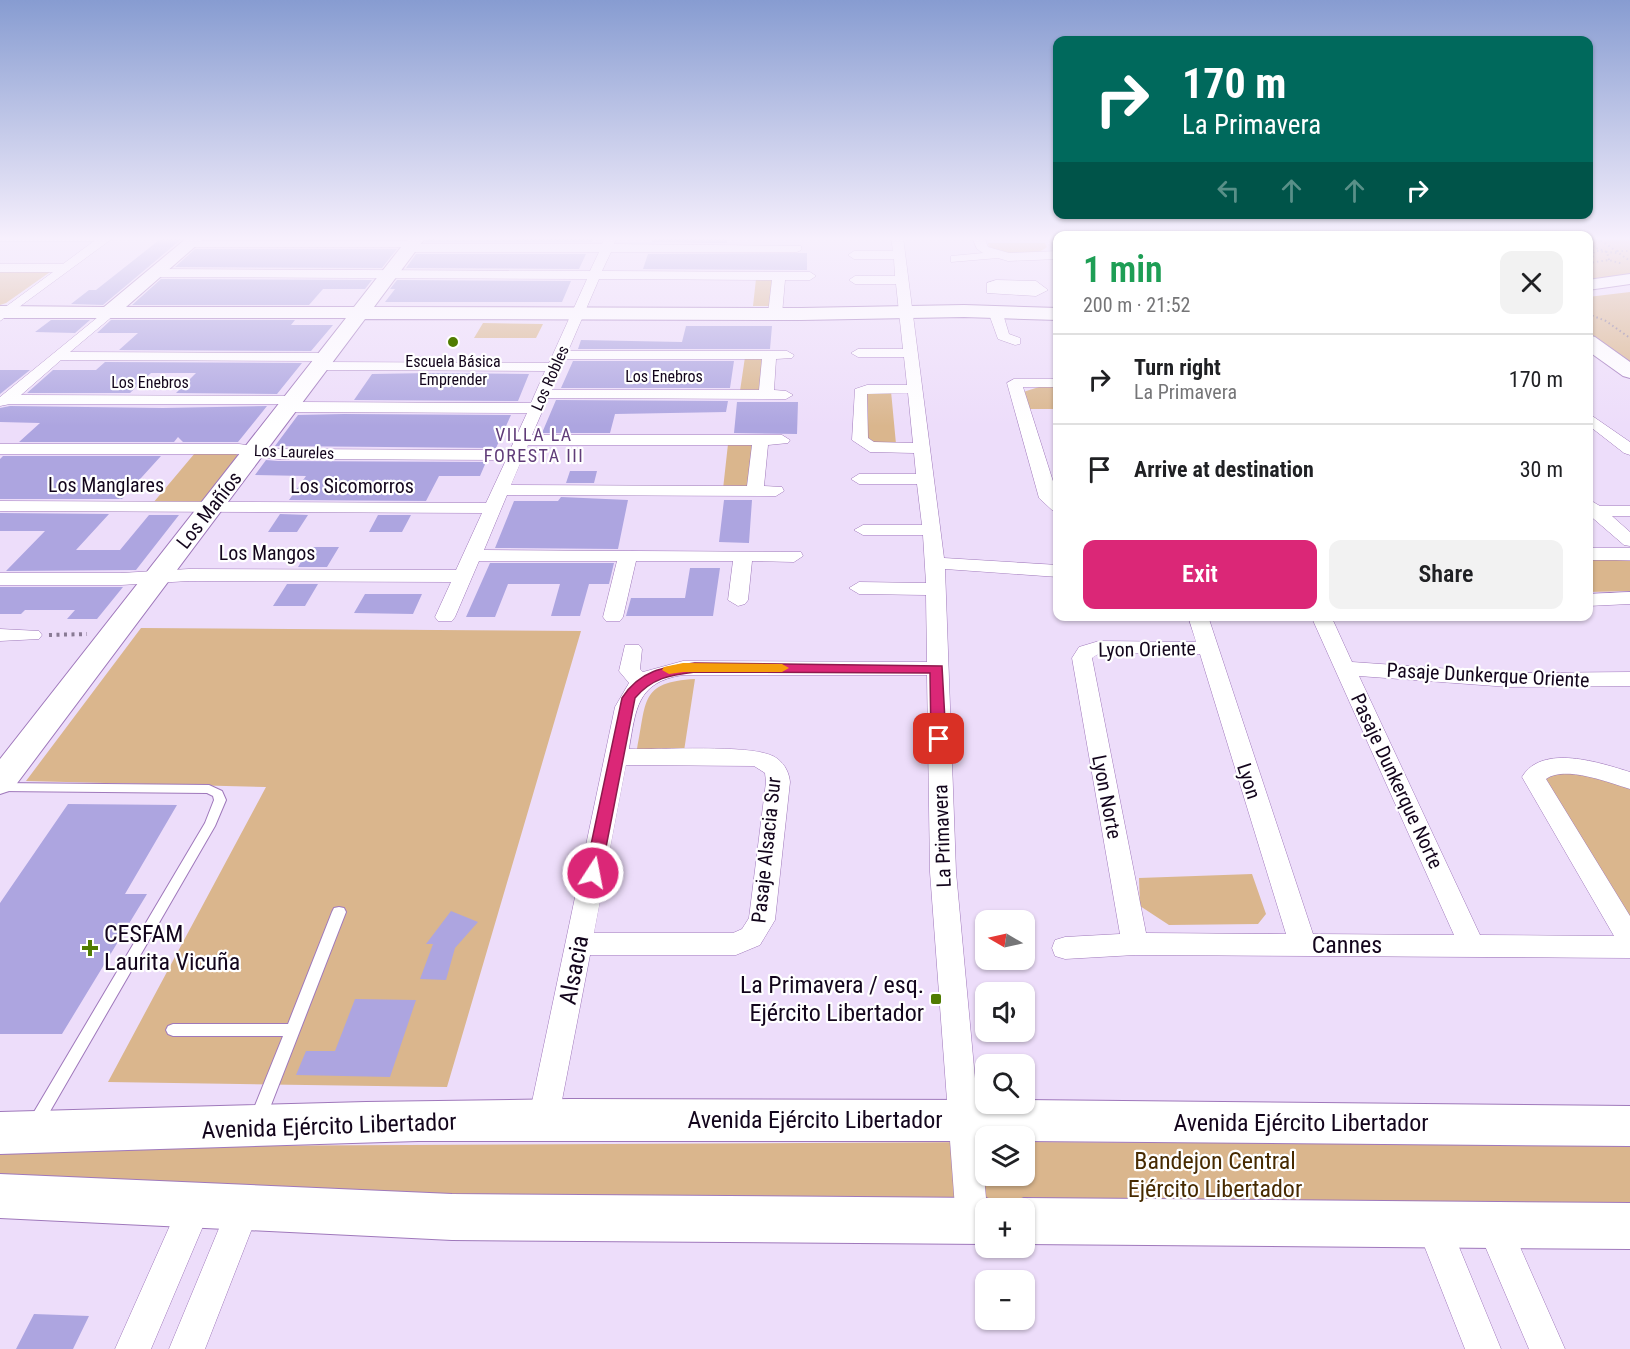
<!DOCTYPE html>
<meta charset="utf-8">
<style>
:root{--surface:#fff;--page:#f2f2f2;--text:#202124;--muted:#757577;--line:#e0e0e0;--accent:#db2777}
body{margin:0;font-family:"Roboto Condensed",sans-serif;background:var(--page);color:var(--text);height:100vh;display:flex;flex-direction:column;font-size:22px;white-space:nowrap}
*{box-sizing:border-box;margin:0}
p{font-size:20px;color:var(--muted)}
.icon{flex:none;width:33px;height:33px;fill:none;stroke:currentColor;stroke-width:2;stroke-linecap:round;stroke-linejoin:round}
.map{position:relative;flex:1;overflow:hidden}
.sheet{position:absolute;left:1053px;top:231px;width:540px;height:390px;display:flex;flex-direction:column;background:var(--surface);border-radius:12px;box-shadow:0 2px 4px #0004}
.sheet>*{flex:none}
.banner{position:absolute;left:1053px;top:36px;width:540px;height:183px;border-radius:12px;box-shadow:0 2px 4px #0004;background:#00695c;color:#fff;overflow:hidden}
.needle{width:39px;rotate:279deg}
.tools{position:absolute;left:975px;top:910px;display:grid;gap:12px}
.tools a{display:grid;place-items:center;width:60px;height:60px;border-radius:12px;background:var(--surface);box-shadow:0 2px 4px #0004;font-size:30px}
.pin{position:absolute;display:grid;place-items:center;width:51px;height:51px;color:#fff;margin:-26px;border-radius:12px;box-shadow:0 3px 9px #0006}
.me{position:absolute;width:66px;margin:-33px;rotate:11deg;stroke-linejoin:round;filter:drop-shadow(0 0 4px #0008)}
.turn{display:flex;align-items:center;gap:21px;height:126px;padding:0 30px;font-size:27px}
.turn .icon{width:78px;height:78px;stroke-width:2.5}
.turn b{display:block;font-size:42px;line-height:51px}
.lanes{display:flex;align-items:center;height:57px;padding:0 30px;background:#0003;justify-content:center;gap:30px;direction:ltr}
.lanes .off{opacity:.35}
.round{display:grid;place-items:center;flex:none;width:63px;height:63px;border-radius:12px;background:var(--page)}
.overview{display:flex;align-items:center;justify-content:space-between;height:102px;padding:0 30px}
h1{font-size:36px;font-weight:600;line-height:45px;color:#1e9e55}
.action{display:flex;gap:12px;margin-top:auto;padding:12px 30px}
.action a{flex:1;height:69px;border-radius:12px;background:var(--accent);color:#fff;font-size:24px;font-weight:600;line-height:69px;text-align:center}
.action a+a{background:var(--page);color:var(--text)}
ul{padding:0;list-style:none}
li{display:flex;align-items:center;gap:18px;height:90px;padding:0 30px;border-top:2px solid var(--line)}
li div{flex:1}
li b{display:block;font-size:22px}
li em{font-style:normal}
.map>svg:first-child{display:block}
.green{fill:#dab68d}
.building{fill:#ada5e0}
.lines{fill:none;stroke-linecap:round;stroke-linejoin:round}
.lane-casing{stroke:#9f78bb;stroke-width:2}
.street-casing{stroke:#9f78bb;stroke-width:1}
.secondary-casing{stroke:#9f78bb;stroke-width:2}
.path-far1{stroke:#897a94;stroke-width:2;stroke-dasharray:1.5 3;stroke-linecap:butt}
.path{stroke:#897a94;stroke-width:4;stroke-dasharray:3 4.5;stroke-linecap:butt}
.lane{fill:#fff;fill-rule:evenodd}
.street{fill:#fff;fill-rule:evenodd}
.secondary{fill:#fff;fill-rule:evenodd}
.route{fill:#db2777;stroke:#8e194d;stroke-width:1.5}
.slow{fill:#f59e0b}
.poi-dot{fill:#507c01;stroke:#fff;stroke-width:2}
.labels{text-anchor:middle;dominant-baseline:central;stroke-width:4.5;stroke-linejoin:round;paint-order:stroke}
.far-poi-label{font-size:16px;fill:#13051c;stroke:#fff}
.far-street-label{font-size:16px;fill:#13051c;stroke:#fff}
.far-neighbourhood-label{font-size:18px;letter-spacing:1.5px;fill:#5f3b78;stroke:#fff}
.street-label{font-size:20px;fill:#13051c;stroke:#fff}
.near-poi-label{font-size:24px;fill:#13051c;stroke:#fff;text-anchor:start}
.near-street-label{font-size:24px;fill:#13051c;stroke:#fff}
.near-park-label{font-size:24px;fill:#472a00;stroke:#fff}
</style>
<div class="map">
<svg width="1630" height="1349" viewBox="0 0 1630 1349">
<rect width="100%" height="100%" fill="#edddfa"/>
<path class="green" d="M1589,237L1630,238V276L1589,282Z
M988,243H1045L1047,247C1035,258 1002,256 989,247Z
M0,270H46L50,272L6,303L0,305Z
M756,279H775L773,306H753Z
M1630,292V368L1589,336L1588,297Z
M483,323L543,324L536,338H474Z
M745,357H764L760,392L740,391Z
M1039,387H1057V409H1026L1020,393Z
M891,391L896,444L867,442L865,393Z
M728,444H752L748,489H723Z
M195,453H236L238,457L203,501L197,504L153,503Z
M1588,558L1630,561V591L1589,592Z
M141,628L581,631L447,1087L108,1082L266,787L26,781Z
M695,679L684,751L637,749C647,702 639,682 695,679Z
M1585,773L1630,789V928L1544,778L1557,774Z
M1252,874L1266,914L1258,924L1169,925L1140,906L1139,878Z
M985,1142L986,1176H1024L1025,1142L1630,1145V1210L898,1207L0,1182V1145L213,1146Z"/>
<path class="building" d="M163,237H184L103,305L71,304L89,290H96Z
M208,237H369L405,238L207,239Z
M428,238L444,240L593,238L592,242H425Z
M654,239H727V243L652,242Z
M195,249H397L382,268L175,267Z
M807,253V270L643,269L648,254Z
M416,254H586L579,269L406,268Z
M161,279L372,280L365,289H323L309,305H132Z
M397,280L571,281L562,302H385L395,289H390Z
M51,320H90L75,333L35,332Z
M111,320H295L291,325H333L311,351L119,350L138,333H97Z
M686,326H772L770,349H578L581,340L682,342Z
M573,361H734L730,388H561Z
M105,362L301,363H302L277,394L176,393L196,373H151L130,393H27L53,370H96Z
M0,370H30L0,394Z
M372,374L430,373L529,374L518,401L354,400Z
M556,400L728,401L726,412L615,414L610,433H542Z
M737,402H798L797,434L734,433Z
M10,406L163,408L267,406L238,442H183L178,437L174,442H19L40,423L0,422V408Z
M298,415L344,414L511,415L496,448L275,446Z
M3,456H161L122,499H0V459Z
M266,460L278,461L486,462L480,476H439L426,501L289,500L306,476L255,475Z
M570,471H597L594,483H566Z
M561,497L628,500L618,549L495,548L514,501H558Z
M724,500H752L749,543L719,542Z
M0,513L109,514L76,550H120L149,515H179L136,570L6,571L45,531H0Z
M280,514L308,515L297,532H268Z
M378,515H411L402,532H369Z
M310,547H339L327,567H298Z
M490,563H614L609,584H589L580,616H551L560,584H508L495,617H466Z
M690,568H720L713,616H626L631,598H685Z
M287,584H318L305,606H273Z
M0,587H123L97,619H67L75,610H25L21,614H0Z
M365,594H422L413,614L354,613Z
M68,804L177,805L125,894H147L62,1034H0V903Z
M451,911L478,922L455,948L446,980L420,979L433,944H426Z
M355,999L416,1000L390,1077L296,1075L306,1051H335Z
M34,1314L89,1316L73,1349H16Z"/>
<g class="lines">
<defs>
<path id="lane" d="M0,783L209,785L222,791L226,800L215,826L41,1127L36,1129L31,1127L28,1122L31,1117L205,823L214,800L213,796L207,793L0,791Z
M339,907L344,908L346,912L266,1118L263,1123L258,1125L253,1123L250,1118L283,1036H173L168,1034L166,1030L168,1026L173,1024H288L332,912L334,908Z"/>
<path id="street" d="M0,237H112L113,238L0,321V311L53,272H0V264H63L94,241H0Z
M605,237H617L614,244L801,246V250L797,252H611L602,271L810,272L816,276L810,280H785L782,314L775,318L768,314L772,280L599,279L568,351H787L794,355L792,358L776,359L774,390L786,391L793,395L786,399L548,398L532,435H782L790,440L788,443L768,445L764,486L782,487L784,491L776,496L507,495L484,550L801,552L803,556L794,562L752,561L748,600L745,604L738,606L728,600L733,561H636L623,617L620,621H606L603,617L617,561H479L455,617L452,621H438L435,617L451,582L189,581L121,585H0V573H121L189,569L456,570L482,513L0,511V501L486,503L506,460L278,459L239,454H0V444H239L278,449L510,450L527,413L288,412L283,410L282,404H10L0,406V397L109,308L114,309V315L70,352L327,353L334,357L327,361L61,360L21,395L293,396L298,397L299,402L531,403L545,371L319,370L312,366L319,362L549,363L587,279L156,277L150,273L156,269L590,271L599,252H410L405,247H190L184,244L190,241H413L418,244H602ZM565,359H762L759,390H552ZM528,445H752L747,486L511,485Z
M891,237H903L944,558L1058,565V577L945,569L956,872L987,1209L984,1233L972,1237L960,1233L956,1221L930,872L927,675H683C636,682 636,710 629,749C661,750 748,744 773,756C783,761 789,771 790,782L775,920L760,945L736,955H590L558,1121L554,1131L543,1135L532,1131L528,1121L615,707L629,683L619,671L625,645H639L642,649L640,669L643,672L683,661L927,662L926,595L859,594L849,588L859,582L926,583L923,535H863L854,530L863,525H922L917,484H859L851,479L859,474H916L914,453L870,452L852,440L855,389L867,385H907L904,357H858L851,353L858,349H903L896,284H855L849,280L855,276H895L894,259H854L848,255L854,251H893ZM908,393L913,443L874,442L868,438L867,394ZM626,765L754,766L765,773L766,782L749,918L742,929L733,933H594Z
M972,237H984L988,247L1009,253L1058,251V259L1008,261L998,258L951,262V256L983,253L977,249Z
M996,280L1036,281L1048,290L1036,296L987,293V283Z
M996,310L1003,314L1009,334L1020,338V344L1015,345L998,339L989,314Z
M1014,379H1058V387H1023L1058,497V511L1052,510L1039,498L1007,383Z
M1588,413L1630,442V455L1624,453L1588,425Z
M1588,499L1600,506H1630V516H1612L1630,532V546L1624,545L1588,514Z
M1588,548H1630V560H1588Z
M1630,592V604L1588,606V594Z
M1188,616H1208L1313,934L1454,935L1311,616H1331L1352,662L1509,673L1630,672V686L1509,687L1359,676L1480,935L1614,936L1522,777C1542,743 1601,763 1630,772V789C1610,783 1565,765 1546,779L1630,916V958L1135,955L1065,959L1055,956L1052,948L1055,940L1065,937L1120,934L1072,658L1079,647L1099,641L1196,642ZM1100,653L1200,654L1286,934L1146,933L1092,658Z
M0,629L39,631L42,635L39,639L0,641Z
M196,1189L208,1194L212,1205L151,1349H115L184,1194Z
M244,1192L256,1197L260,1208L205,1349H169L232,1197Z
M1433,1209L1445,1213L1501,1349H1465L1416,1225L1421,1213Z
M1493,1209L1505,1213L1565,1349H1529L1476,1225L1481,1213Z"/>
<path id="secondary" d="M188,237H206L126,307H354L409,237H426L374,307L801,308L964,305L1058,308V320L964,317L801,320L365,319L12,790L0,794V759L346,318H0V306L104,307Z
M1630,274V284L1588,290V280Z
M1588,335L1595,337L1630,362V378L1623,376L1588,351Z
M570,1099L986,1100V1104H1024V1100L1630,1106V1146L1024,1141V1137H986V1141H418L0,1154V1112L366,1102Z
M0,1174L452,1194L986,1198L1003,1205L1005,1209H986V1244L452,1240L0,1218Z
M1024,1198L1630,1203V1249L1024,1244V1209H1005L1007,1205Z"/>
</defs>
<use href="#lane" class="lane-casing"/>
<use href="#street" class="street-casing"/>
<use href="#secondary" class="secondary-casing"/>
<path class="path-far1" d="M1588,239H1599L1630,261
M1588,245L1607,252L1609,260
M1588,250L1617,253
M1617,251H1630
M1588,258L1594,256V252
M1588,263L1609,260L1623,264
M1588,314L1606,321L1630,338"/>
<path class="path" d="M49,635L87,634"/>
<use href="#lane" class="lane"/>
<use href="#street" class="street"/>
<use href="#secondary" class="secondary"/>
</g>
<linearGradient id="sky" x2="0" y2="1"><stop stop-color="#879cd1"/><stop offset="0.56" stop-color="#f7f0fd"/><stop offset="1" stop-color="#f7f0fd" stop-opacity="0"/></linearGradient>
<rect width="1630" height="426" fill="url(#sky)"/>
<path class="route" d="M695,663L942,666L946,739L939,744L931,739L930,673L695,672C670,675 652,678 635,698L601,873L599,878H587L585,873L622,698C640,670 664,667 695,663Z"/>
<path class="slow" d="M683,663L782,664L789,668L782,672H683L669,674L662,670L664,667Z"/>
<g class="poi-dot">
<circle cx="453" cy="342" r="6"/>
<path d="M87 939h6v6h6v6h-6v6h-6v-6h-6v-6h6z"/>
<rect x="930" y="993" width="12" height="12" rx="3"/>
</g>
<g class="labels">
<g class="far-poi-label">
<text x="453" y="361">Escuela Básica<tspan x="453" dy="18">Emprender</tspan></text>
</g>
<g class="far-street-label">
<text x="664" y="376">Los Enebros</text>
<text transform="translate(550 378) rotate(-66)">Los Robles</text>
<text x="150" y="382">Los Enebros</text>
<text transform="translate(294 452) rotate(2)">Los Laureles</text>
</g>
<g class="far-neighbourhood-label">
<text x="534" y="434">VILLA LA<tspan x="534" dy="21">FORESTA III</tspan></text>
</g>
<g class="street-label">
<text x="106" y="485">Los Manglares</text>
<text x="352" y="486">Los Sicomorros</text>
<text transform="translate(209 510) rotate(-52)">Los Mañíos</text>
<text x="267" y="553">Los Mangos</text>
<text transform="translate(1147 649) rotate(-1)">Lyon Oriente</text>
<text transform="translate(1488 675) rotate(3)">Pasaje Dunkerque Oriente</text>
<text transform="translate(1249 781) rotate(72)">Lyon</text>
<text transform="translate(1397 781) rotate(65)">Pasaje Dunkerque Norte</text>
<text transform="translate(1107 797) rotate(79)">Lyon Norte</text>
<text transform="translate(942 836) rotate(-92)">La Primavera</text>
<text transform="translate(766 850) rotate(-84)">Pasaje Alsacia Sur</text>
</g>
<g class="near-poi-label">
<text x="104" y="934">CESFAM<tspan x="104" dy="28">Laurita Vicuña</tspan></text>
<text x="924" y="985" text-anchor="end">La Primavera / esq.<tspan x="924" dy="28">Ejército Libertador</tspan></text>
</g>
<g class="near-street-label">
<text x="1347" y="945">Cannes</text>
<text transform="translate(574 970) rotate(-79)">Alsacia</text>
<text x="815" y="1120">Avenida Ejército Libertador</text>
<text x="1301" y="1123">Avenida Ejército Libertador</text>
<text transform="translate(329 1126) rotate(-2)">Avenida Ejército Libertador</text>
</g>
<g class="near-park-label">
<text x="1215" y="1161">Bandejon Central<tspan x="1215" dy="28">Ejército Libertador</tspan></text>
</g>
</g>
</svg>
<div class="tools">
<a><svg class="needle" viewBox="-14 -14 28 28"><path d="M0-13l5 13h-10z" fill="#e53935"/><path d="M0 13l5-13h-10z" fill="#757577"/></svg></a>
<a><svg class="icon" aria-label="sound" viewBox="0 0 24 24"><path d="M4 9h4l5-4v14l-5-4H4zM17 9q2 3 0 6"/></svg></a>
<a><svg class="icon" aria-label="search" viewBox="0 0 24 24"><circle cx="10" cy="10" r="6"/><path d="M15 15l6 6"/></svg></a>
<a><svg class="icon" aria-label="layers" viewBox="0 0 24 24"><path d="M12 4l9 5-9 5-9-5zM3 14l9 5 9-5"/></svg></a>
<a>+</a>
<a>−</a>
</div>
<div class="pin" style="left:939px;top:739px;background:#d93025"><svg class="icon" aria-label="arrive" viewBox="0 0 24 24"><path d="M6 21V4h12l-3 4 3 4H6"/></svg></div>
<svg class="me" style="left:593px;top:873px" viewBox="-20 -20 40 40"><circle r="17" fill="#db2777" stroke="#fff" stroke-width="3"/><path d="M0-11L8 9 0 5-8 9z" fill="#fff"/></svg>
<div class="banner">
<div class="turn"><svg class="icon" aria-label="right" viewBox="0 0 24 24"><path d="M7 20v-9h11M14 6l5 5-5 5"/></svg><div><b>170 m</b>La Primavera</div></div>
<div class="lanes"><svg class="icon off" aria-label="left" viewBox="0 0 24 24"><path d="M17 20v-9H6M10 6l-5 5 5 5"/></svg><svg class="icon off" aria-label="ahead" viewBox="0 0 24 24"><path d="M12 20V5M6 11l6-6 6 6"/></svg><svg class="icon off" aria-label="ahead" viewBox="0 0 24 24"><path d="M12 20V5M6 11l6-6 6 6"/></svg><svg class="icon" aria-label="right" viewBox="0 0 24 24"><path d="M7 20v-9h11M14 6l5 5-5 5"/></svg></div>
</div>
<section class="sheet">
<div class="overview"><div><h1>1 min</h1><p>200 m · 21:52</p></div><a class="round"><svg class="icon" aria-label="close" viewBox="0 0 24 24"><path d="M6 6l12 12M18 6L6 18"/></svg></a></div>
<ul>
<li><svg class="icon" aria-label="right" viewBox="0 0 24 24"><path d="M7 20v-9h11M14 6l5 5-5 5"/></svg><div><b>Turn right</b><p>La Primavera</p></div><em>170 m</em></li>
<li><svg class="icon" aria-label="arrive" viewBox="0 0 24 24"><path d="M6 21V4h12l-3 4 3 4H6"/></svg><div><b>Arrive at destination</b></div><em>30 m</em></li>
</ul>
<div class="action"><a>Exit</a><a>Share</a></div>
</section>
</div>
